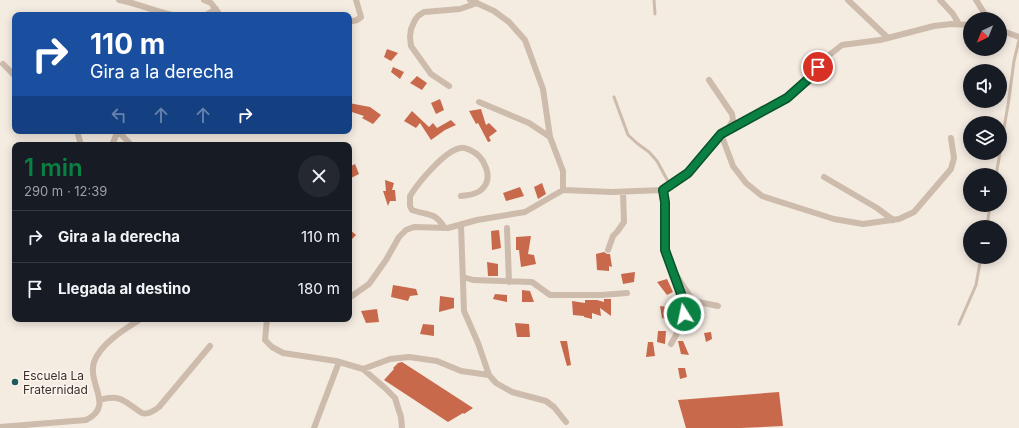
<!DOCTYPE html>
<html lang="es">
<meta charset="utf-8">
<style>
:root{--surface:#171b24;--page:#242831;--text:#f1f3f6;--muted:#9ea1a6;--line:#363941;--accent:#0b8043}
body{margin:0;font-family:Inter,sans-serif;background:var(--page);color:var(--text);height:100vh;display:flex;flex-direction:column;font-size:15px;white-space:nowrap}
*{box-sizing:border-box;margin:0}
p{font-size:13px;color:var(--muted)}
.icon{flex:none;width:22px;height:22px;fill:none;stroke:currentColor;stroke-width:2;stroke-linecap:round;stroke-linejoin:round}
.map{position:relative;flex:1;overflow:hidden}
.drawer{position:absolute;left:12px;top:142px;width:340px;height:180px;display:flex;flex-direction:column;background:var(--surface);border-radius:8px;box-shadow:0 2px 10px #0003}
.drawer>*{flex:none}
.banner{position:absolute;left:12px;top:12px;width:340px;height:122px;border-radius:8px;box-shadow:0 2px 10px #0003;background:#1a4fa0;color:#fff;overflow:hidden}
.needle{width:26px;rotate:223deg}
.fabs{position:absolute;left:963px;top:12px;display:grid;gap:8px}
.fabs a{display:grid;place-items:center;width:44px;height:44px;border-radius:50%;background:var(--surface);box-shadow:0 2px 10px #0003;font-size:20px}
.pin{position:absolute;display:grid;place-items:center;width:34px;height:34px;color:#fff;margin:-17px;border:2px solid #fff;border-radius:50%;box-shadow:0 1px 4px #0007}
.me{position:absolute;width:44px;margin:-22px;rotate:350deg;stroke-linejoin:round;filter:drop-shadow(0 0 3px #0008)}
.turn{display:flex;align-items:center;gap:14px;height:84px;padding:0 12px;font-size:18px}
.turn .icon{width:52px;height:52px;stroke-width:2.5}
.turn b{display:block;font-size:28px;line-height:34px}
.lanes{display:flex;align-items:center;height:38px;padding:0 12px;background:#0003;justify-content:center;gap:20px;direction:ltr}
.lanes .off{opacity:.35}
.round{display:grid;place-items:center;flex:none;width:42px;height:42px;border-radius:21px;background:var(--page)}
.headline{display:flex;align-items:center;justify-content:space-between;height:68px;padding:0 12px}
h1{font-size:24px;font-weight:600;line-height:30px;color:var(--accent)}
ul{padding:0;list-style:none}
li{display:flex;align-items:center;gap:12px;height:52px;padding:0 12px;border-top:1px solid var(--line)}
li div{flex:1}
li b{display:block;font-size:15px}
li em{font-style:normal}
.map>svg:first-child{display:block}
.building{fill:#c8694b}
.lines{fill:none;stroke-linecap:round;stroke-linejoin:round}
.lane{stroke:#cdbbac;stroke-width:3}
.street{stroke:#cdbbac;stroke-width:6}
.route-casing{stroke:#07532c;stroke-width:10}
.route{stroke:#0b8043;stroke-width:7}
.poi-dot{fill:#1f5a5e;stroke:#fbf5ee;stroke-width:1.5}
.labels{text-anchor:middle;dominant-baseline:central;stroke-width:3;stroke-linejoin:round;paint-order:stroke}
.poi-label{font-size:12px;fill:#3b302b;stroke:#fbf5ee;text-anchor:start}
</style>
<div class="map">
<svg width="1019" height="428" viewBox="0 0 1019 428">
<rect width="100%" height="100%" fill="#f4ebe1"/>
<path class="building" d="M387,49L398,53L391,61L384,57Z
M393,67L404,72L400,79L391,72Z
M417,76L427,83L422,90L410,83Z
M440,99L444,110L436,114L431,103Z
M349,103L370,107L381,115L373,124L362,118L364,116L349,111Z
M481,109L486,125L489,123L497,131L489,137L491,141L488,142L478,123L476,124L469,111Z
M412,111L429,127L433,123L437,128L451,120L456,125L445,130L431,140L420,123L416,128L404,121Z
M355,164L359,174L351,178L349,175V167Z
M385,180L394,183L392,190H395L396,201H390L388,206L383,191H386Z
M542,183L546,194L538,199L534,187Z
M520,187L524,196L506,201L503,193Z
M349,229L356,235L349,242Z
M499,230L501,248L492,250L491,231Z
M531,236L528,254L534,255L536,264L521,267L519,250H516V237Z
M604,252L607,254H610L612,267L609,266V271L597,270L596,254Z
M487,262L498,264V276H488Z
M635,272L634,282L623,284L621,274Z
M667,279L673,292L667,295L657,282Z
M393,285L416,289L418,295L410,296L408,301L391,297Z
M522,290L530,291L534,302H522Z
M495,294L507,295V302L493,299Z
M440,296L454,298V308L439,312Z
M604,299H611V316L600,308L601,316L592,313V319L584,317V316L573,315L572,301L585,303V300H597L604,302Z
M660,306L667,307L668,320L662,318Z
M377,309L379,322L366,323L361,311Z
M515,323L529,324L530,337H517Z
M423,324L434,325V336L420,334Z
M658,331H666L665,344L657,342Z
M711,332L712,339L706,342L704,333Z
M560,341H567L571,365L567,366Z
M678,341H683L689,355L681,354Z
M648,342H653L655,356L646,357Z
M402,362L473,408L464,414L463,413L448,422L384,380L394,369L393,368L398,363Z
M678,368H685L687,377L680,379Z
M779,392L783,426L741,428H686L678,400Z"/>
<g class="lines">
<path class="lane" d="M654,0L655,14
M614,97L628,135L638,144L649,152L657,161L670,185
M1000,151L1008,105L1014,61L1019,40
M996,175L1000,153
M987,227L990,205
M959,324L976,285L981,257"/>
<path class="street" d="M119,0C137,3 153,11 172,15
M204,0L211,3L220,15
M470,0L494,11L509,22L525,40L543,89L550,137L563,171V190
M848,0L888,38
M940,0L953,14L959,24
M976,0L988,19
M206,15L216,9
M349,22L357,20L361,17L356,0
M1000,30L1019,37
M3,64L15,76
M709,80L732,114L733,120L728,129
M449,86L431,74L411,46L410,37L411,29L415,20L418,16L424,12L460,9L477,3
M479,102L529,123L550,137
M77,131L81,145
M118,131L131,145
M721,134L733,166L746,183L762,196L834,219L863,224L899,219L914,212L951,169L954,158L951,138
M112,145L118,131
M824,177L877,208L893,220
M663,190C667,210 663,229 665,248C666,254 669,260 671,266C682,302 693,308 671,344
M461,225L464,311L478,343L489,375
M444,227C434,211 428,216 412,210L410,206V196C418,183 446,149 461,148C464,147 467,149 470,150C484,156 495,178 481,190C476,195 468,195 461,196
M507,228L509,282
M608,250L613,236L617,232L624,222L623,192
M677,276L693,301L718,306
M463,277L473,280L532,282L550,295H601L627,293
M349,298L369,284L386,260L399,237L406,230L414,227L448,228L477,220L525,212L563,190L612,192L663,190L688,173L721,134L787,98L814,74L823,60L842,45L880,40L934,26L951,24L970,25
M267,319L265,340L272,347L283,353L336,361L363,369L385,388L395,398L401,417L402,428
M363,369L390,359L409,357L437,361L461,371L489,375L496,383L512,392L546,401L554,407L566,422
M100,400C121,393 126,403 142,413C148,415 154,411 159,407L210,346
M0,427L86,420C115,406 87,384 94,362C101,343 125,329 141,319
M314,428L339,362"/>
</g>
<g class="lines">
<defs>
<path id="route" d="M684,314V302L665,250V202L663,190L688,173L721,134L787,98L814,74L818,67"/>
</defs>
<use href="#route" class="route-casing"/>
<use href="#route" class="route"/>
</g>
<circle class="poi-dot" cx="15" cy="382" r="4"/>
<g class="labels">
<g class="poi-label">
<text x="23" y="375">Escuela La<tspan x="23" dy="14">Fraternidad</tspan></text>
</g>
</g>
</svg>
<div class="fabs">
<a><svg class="needle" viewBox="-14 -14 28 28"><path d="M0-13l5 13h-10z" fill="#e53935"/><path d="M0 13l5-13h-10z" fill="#9ea1a6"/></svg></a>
<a><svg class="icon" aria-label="sound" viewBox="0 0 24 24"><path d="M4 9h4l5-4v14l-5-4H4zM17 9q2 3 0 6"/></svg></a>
<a><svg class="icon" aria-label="layers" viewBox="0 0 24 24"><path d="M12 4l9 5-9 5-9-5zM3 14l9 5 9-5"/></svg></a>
<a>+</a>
<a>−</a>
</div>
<div class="pin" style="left:818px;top:67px;background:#d93025"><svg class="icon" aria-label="arrive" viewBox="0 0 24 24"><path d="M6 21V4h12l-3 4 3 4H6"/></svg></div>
<svg class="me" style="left:684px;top:314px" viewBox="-20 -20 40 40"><circle r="17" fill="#0b8043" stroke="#fff" stroke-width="3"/><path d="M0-11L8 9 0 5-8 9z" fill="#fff"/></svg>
<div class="banner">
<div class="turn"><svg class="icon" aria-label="right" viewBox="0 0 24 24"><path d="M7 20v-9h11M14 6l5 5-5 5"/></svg><div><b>110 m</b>Gira a la derecha</div></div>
<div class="lanes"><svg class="icon off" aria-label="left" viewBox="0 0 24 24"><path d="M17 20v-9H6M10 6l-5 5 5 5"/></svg><svg class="icon off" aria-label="ahead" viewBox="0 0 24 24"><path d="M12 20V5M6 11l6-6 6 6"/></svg><svg class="icon off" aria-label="ahead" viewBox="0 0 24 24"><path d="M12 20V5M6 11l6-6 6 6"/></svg><svg class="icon" aria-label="right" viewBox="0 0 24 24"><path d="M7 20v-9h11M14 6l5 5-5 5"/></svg></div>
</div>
<section class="drawer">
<div class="headline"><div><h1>1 min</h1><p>290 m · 12:39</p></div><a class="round"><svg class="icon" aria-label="close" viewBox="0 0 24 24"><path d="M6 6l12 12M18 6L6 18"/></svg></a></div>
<ul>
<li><svg class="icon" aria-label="right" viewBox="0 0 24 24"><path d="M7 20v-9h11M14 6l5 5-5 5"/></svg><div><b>Gira a la derecha</b></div><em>110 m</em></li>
<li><svg class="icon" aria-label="arrive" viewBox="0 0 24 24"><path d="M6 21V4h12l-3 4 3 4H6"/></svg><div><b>Llegada al destino</b></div><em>180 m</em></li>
</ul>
</section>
</div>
